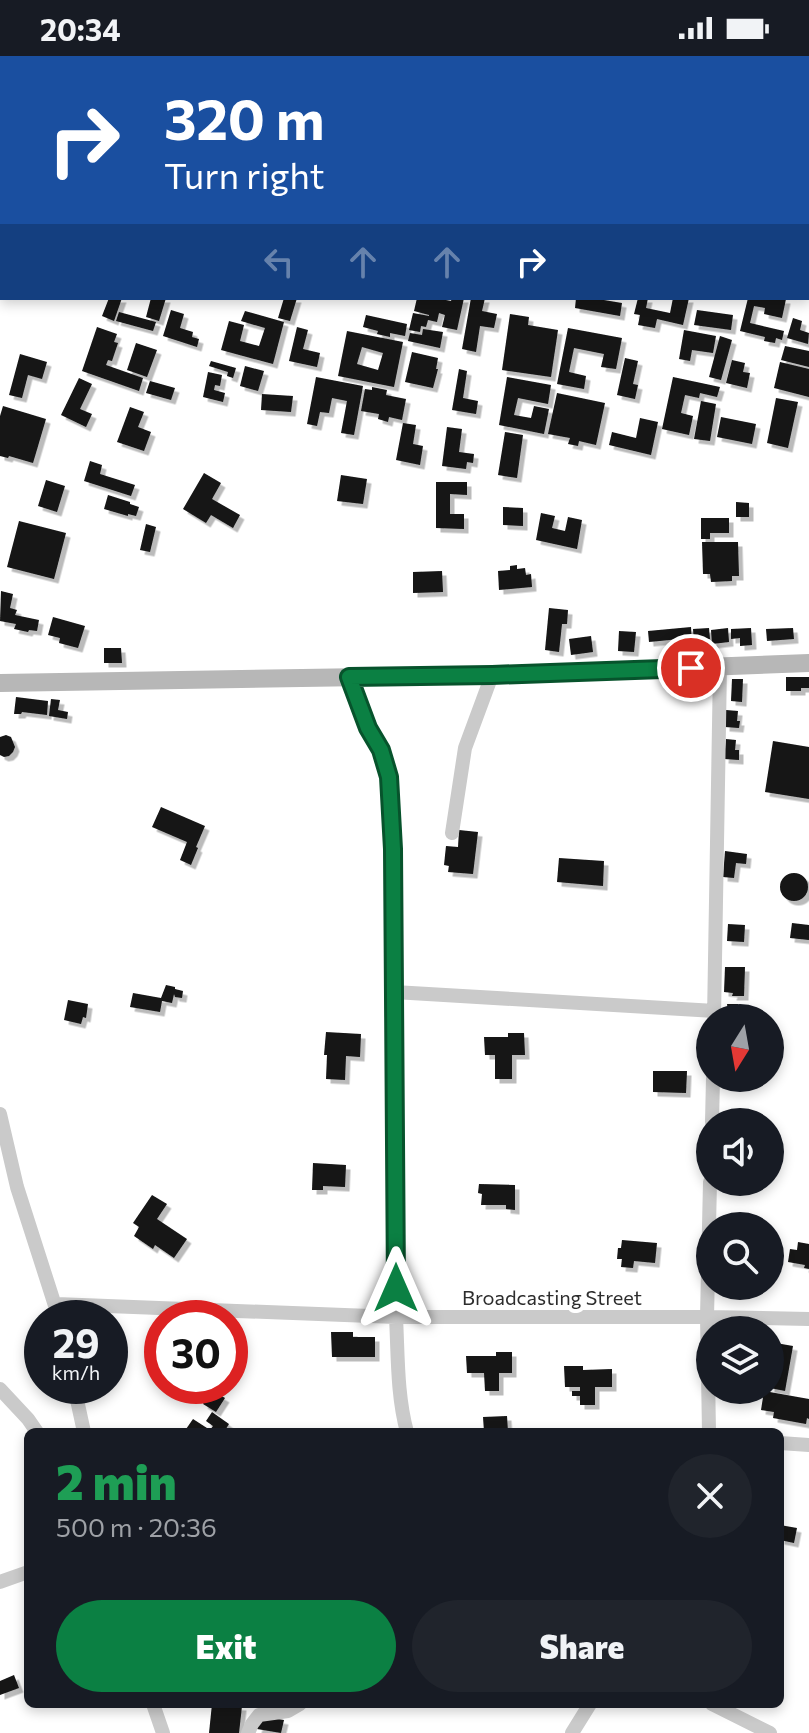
<!DOCTYPE html>
<meta charset="utf-8">
<style>
:root{--surface:#171b24;--page:#20242c;--text:#f1f3f6;--muted:#9ea1a6;--accent:#0b8043}
body{margin:0;font-family:Commissioner,sans-serif;background:var(--page);color:var(--text);height:100vh;display:flex;flex-direction:column;font-size:30px;white-space:nowrap}
*{box-sizing:border-box;margin:0}
p{font-size:26px;color:var(--muted)}
.icon{flex:none;width:44px;height:44px;fill:none;stroke:currentColor;stroke-width:2;stroke-linecap:round;stroke-linejoin:round}
.map{position:relative;flex:1;overflow:hidden}
.side{position:absolute;left:24px;top:1372px;width:760px;height:280px;display:flex;flex-direction:column;background:var(--surface);border-radius:12px;box-shadow:0 4px 12px #0003}
.side>*{flex:none}
.banner{position:absolute;left:0px;top:0px;width:810px;height:244px;box-shadow:0 4px 12px #0003;background:#1a4fa0;color:#fff;overflow:hidden}
.needle{width:52px;rotate:191deg}
.buttons{position:absolute;left:696px;top:948px;display:grid;gap:16px}
.buttons a{display:grid;place-items:center;width:88px;height:88px;border-radius:50%;background:var(--surface);box-shadow:0 4px 12px #0003;font-size:40px}
.speed{position:absolute;left:24px;top:1244px;display:flex;gap:16px;font-size:40px;font-weight:700;text-align:center}
.speed>*{display:grid;place-content:center;width:104px;height:104px;border-radius:50%;background:var(--surface);box-shadow:0 4px 12px #0003;line-height:1}
.speed small{font-size:20px;font-weight:400}
.speed .limit{border:12px solid #d22;background:#fff;color:#111}
.pin{position:absolute;display:grid;place-items:center;width:68px;height:68px;color:#fff;margin:-34px;border:4px solid #fff;border-radius:50%;box-shadow:0 2px 8px #0007}
.me{position:absolute;width:88px;margin:-44px;rotate:0deg;stroke-linejoin:round;filter:drop-shadow(0 0 6px #0008)}
.turn{display:flex;align-items:center;gap:28px;height:168px;padding:0 32px;font-size:36px}
.turn .icon{width:104px;height:104px;stroke-width:2.5}
.turn b{display:block;font-size:56px;line-height:68px}
.lanes{display:flex;align-items:center;height:76px;padding:0 32px;background:#0003;justify-content:center;gap:40px;direction:ltr}
.lanes .off{opacity:.35}
.round{display:grid;place-items:center;flex:none;width:84px;height:84px;border-radius:42px;background:var(--page)}
.headline{display:flex;align-items:center;justify-content:space-between;height:136px;padding:0 32px}
h1{font-size:48px;font-weight:800;line-height:60px;color:#1e9e55}
.cta{display:flex;gap:16px;margin-top:auto;padding:16px 32px}
.cta a{flex:1;height:92px;border-radius:48px;background:var(--accent);color:#fff;font-size:32px;font-weight:800;line-height:92px;text-align:center}
.cta a+a{background:var(--page);color:var(--text)}
.status{display:flex;justify-content:space-between;align-items:center;height:56px;padding:0 40px;background:var(--surface);direction:ltr}
.status svg{height:22px;fill:currentColor}
.map>svg:first-child{display:block}
.building{fill:#141414;fill-rule:evenodd;filter:url(#shadow)}
.lines{fill:none;stroke-linecap:round;stroke-linejoin:round}
.street{stroke:#cacaca;stroke-width:14}
.secondary{stroke:#b7b7b7;stroke-width:18}
.route-casing{stroke:#07532c;stroke-width:20}
.route{stroke:#0b8043;stroke-width:14}
.labels{text-anchor:middle;dominant-baseline:central;stroke-width:8;stroke-linejoin:round;paint-order:stroke}
.street-label{font-size:20px;fill:#2d2d2d;stroke:#fff}
</style>
<div class="status"><b>20:34</b><svg viewBox="0 0 49 12"><path d="M0 12V9h3v3zM5 12V6h3v6zM10 12V3h3v9zM15 12V0h3v12zM26 1h20v11H26zM47 4h2v5h-2z"/></svg></div>
<div class="map">
<svg width="809" height="1677" viewBox="0 0 809 1677">
<defs>
<filter id="shadow"><feDropShadow dx="4.5" dy="4.5" stdDeviation="0" flood-color="#0004"/></filter>
</defs>
<rect width="100%" height="100%" fill="#fff"/>
<path class="building" d="M109,242H122L114,265L102,260Z
M151,242H166L159,265L146,261Z
M284,242H297L290,265L278,262Z
M417,242H436L451,245L452,242H464L457,274L442,271L445,259L439,257L437,266L428,264L426,271L421,270L420,276L409,274L413,257L429,260V259L414,255Z
M471,242H485L482,255L497,258L494,272L480,270L476,296L462,293Z
M576,242H592L622,247L620,260L575,252Z
M638,242H648L646,252L670,257L673,242H689L683,269L657,263L655,272L638,269L640,259L634,258Z
M748,242L786,243L782,262L764,258L765,252L754,250L750,267L784,275L782,284L776,282L775,287L764,285L765,281L740,275Z
M171,254L184,258L180,272L193,276L192,281L199,283L197,291L163,280Z
M697,254L733,259L731,274L694,269Z
M245,255L284,266L273,308L221,294L229,265L244,269L240,285L259,290L265,272L241,265Z
M119,256L156,266L153,275L116,265Z
M510,258L529,261L528,269L558,274L551,321L502,314Z
M366,259L407,268L405,280L390,277V281L377,278L378,275L363,271Z
M793,262L802,265L800,274L809,277L808,288L787,282Z
M97,271L117,278L114,286L118,287L112,305L108,304L106,309L143,322L139,335L82,315Z
M297,271L308,274L303,293L320,297L317,311L289,305Z
M568,272L622,282L616,313L601,311L604,298L574,292L569,316L586,320L584,333L557,328Z
M423,273L443,276L440,292L408,285L410,277L422,279Z
M684,274L716,280L713,297L692,294L690,305L679,303Z
M347,275L403,286L394,331L338,320ZM362,291L383,297L378,314L357,308Z
M720,280L732,284L721,324L709,321Z
M136,287L157,294L147,321L127,314Z
M785,290L809,295V311L781,304Z
M412,296L438,302L436,313H438L433,332L405,326Z
M20,298L47,306L42,323L28,319L22,342L9,339Z
M625,302L638,305L633,328L638,329L635,343L617,339Z
M732,304L745,307L743,316L750,317L747,332L726,327Z
M211,305L236,312L233,322L227,320L228,316L209,310Z
M780,306L809,313V341L774,332Z
M245,310L264,315L258,335L240,330Z
M459,313L467,315L463,342L478,345L476,358L452,354Z
M208,316L222,319L220,330L215,329L214,334L225,337L223,346L203,341Z
M316,321L363,330L354,379L341,377L347,345L332,342L329,357L320,356L317,370L307,368Z
M507,321L551,329L548,348L518,342L514,359L531,362L534,350L549,353L544,378L499,369Z
M673,321L720,331L717,341L700,337L699,342L685,339L681,357L693,360L689,379L662,373Z
M79,322L92,328L80,353L92,358L86,371L61,359Z
M150,325L175,332L171,344L146,337Z
M372,331L387,334L386,339L406,343L402,364L389,361L388,366L378,363L379,358L361,355L365,333L372,334Z
M557,337L605,347L596,389L579,385L578,390L568,388L570,382L548,378Z
M262,338L293,340L291,356L261,354Z
M776,342L798,346L788,392L767,387Z
M701,345L716,348L710,385L694,383Z
M3,350L46,363L33,407L9,400L8,402L0,400V360Z
M130,351L144,356L138,371L151,376L144,395L117,386Z
M721,361L756,368L752,388L717,381Z
M640,362L658,366L651,399L609,389L612,376L636,382Z
M403,367L416,369L413,388L423,390L420,409L396,404Z
M447,371L462,373L459,396L474,398L473,407L467,406L466,413L442,410Z
M505,376L523,379L517,422L498,419Z
M90,405L102,409L100,418L135,429L131,440L84,425Z
M204,417L221,427L212,443L240,459L233,472L211,459L206,467L183,453Z
M341,419L367,423L363,448L337,445Z
M46,424L65,430L57,456L38,450Z
M436,426H467V439L450,438V458H464V473L436,472Z
M108,439L130,446V448L139,451L136,460L128,458V460L104,453Z
M736,446L749,447V461H736Z
M503,451L523,452V470L503,469Z
M541,457L555,460L552,472L565,475L568,461L582,464L577,493L536,484Z
M701,462H729V477H710V483H701Z
M19,465L66,477L54,523L7,511Z
M146,468L156,471L150,496L140,494Z
M702,486H738L739,520H732V525L711,526L710,518H703Z
M517,509V513L525,512L526,519L531,518L532,531L499,534L498,515L510,514V510Z
M442,515L443,536L413,537V516Z
M1,535L13,538L10,552L17,554L15,559L39,564L37,575L29,574L28,576L14,573L16,568L0,565Z
M549,552L568,554L567,568H562L559,596L545,594Z
M53,561L85,570L78,592L59,587L60,582L48,579Z
M691,571L692,589L681,590L680,583L649,586L648,575Z
M709,572L710,583L694,585L693,573Z
M728,572L729,586L712,588L711,574Z
M751,572L752,589L740,590V582L731,583V573Z
M793,572L794,583L767,585L766,573Z
M619,575L636,576L634,596L618,595Z
M591,580L593,596L571,599L569,583Z
M104,592H121L122,607H104Z
M786,621H809V632H801V635H786Z
M732,623H743L742,646L731,645Z
M16,641L48,645L47,659L22,656L21,658H14Z
M51,643L60,644L58,654L68,656L67,663L49,660Z
M726,654L738,655L737,665H740L739,672L725,671Z
M6,679L11,681L15,691L13,696L9,700L4,701L0,699V681Z
M726,683L736,684L735,694H739V704L724,703Z
M773,685L809,691V743L765,736Z
M161,751L205,770L196,791L198,792L191,809L180,804L187,786L152,771Z
M459,774L478,776L473,818L448,816L449,810L444,809L446,790L458,791Z
M725,795L747,798L746,808L736,807L734,822L723,821Z
M559,802L604,805L603,830L557,826Z
M780 831a14 14 0 1 1 28 0a14 14 0 1 1-28 0Z
M792,867L809,869V884L790,882Z
M728,868L745,869L744,886L727,885Z
M725,911H745L744,940H732L733,937L724,936Z
M166,929L175,931V933L183,935L182,942L175,941L174,938L172,947L162,945L160,956L130,951L133,937L161,942Z
M68,944L88,948L86,962L83,961L81,968L64,964Z
M727,948H738V958H741V962H729Z
M326,976L361,978L360,1001L346,1000L345,1024L326,1023L327,999H324Z
M508,977H524L525,999H512V1023H495V999H485L484,981H508Z
M653,1015H687L686,1037L653,1036Z
M313,1107L346,1109L345,1131L323,1130V1134H312Z
M479,1128L515,1129V1154L506,1153V1149H481L482,1138L478,1137Z
M152,1139L167,1148L157,1163L187,1183L174,1202L155,1189L153,1193L134,1180L139,1171L133,1167Z
M622,1184L657,1187L655,1207L634,1205L633,1212L621,1211L622,1203H617L618,1192H621Z
M798,1186L809,1188V1213L804,1212L805,1209L788,1206L790,1193L797,1194Z
M331,1276H353V1281H375V1301H332Z
M770,1286L793,1290L785,1335L770,1332Z
M496,1296H512V1317H499V1335H485L484,1317H467L466,1300H496Z
M564,1310H583V1314L612,1313V1331H595V1349H580V1340H572V1335H580V1331H565Z
M211,1334L225,1342L216,1356L203,1348Z
M764,1335L809,1343V1363L807,1362L806,1368L773,1362L774,1356L761,1354Z
M212,1356L229,1368L224,1376H184L193,1363L210,1374L213,1370L206,1365Z
M507,1360L508,1376H484L483,1361Z
M780,1469L797,1472L794,1487L780,1484Z
M14,1619L19,1632L0,1639V1625Z
M212,1648L242,1650L239,1677H209Z
M260,1660L284,1664L281,1677L257,1673Z"/>
<g class="lines">
<path class="street" d="M66,2L69,0
M0,43L2,42
M349,621L368,672L381,694L389,721L393,793L396,1261C398,1299 397,1340 407,1376
M452,777L465,692L492,619
M394,936L715,955
M714,962L720,611
M0,1058L17,1131L59,1262
M712,1066L713,1022
M56,1248L396,1261H707L809,1263
M74,1330L84,1376
M0,1333L28,1363L37,1376
M709,1376L707,1261L710,1126
M780,1387L809,1389
M0,1526L28,1516
M153,1648L163,1677
M712,1648L770,1677
M248,1677L252,1668L259,1659L288,1655L300,1648
M572,1677L590,1648"/>
<path class="secondary" d="M0,627L492,619L809,607"/>
</g>
<g class="lines">
<defs>
<path id="route" d="M396,1232L393,793L389,721L381,694L368,672L349,621L492,619L691,612"/>
</defs>
<use href="#route" class="route-casing"/>
<use href="#route" class="route"/>
</g>
<g class="labels">
<g class="street-label">
<text x="552" y="1241">Broadcasting Street</text>
</g>
</g>
</svg>
<div class="buttons">
<a><svg class="needle" viewBox="-14 -14 28 28"><path d="M0-13l5 13h-10z" fill="#e53935"/><path d="M0 13l5-13h-10z" fill="#9ea1a6"/></svg></a>
<a><svg class="icon" aria-label="sound" viewBox="0 0 24 24"><path d="M4 9h4l5-4v14l-5-4H4zM17 9q2 3 0 6"/></svg></a>
<a><svg class="icon" aria-label="search" viewBox="0 0 24 24"><circle cx="10" cy="10" r="6"/><path d="M15 15l6 6"/></svg></a>
<a><svg class="icon" aria-label="layers" viewBox="0 0 24 24"><path d="M12 4l9 5-9 5-9-5zM3 14l9 5 9-5"/></svg></a>
</div>
<div class="speed"><div>29<small>km/h</small></div><div class="limit">30</div></div>
<div class="pin" style="left:691px;top:612px;background:#d93025"><svg class="icon" aria-label="arrive" viewBox="0 0 24 24"><path d="M6 21V4h12l-3 4 3 4H6"/></svg></div>
<svg class="me" style="left:396px;top:1232px" viewBox="-20 -20 40 40"><path d="M0-17L14 15 0 8-14 15z" fill="#0b8043" stroke="#fff" stroke-width="4"/></svg>
<div class="banner">
<div class="turn"><svg class="icon" aria-label="right" viewBox="0 0 24 24"><path d="M7 20v-9h11M14 6l5 5-5 5"/></svg><div><b>320 m</b>Turn right</div></div>
<div class="lanes"><svg class="icon off" aria-label="left" viewBox="0 0 24 24"><path d="M17 20v-9H6M10 6l-5 5 5 5"/></svg><svg class="icon off" aria-label="ahead" viewBox="0 0 24 24"><path d="M12 20V5M6 11l6-6 6 6"/></svg><svg class="icon off" aria-label="ahead" viewBox="0 0 24 24"><path d="M12 20V5M6 11l6-6 6 6"/></svg><svg class="icon" aria-label="right" viewBox="0 0 24 24"><path d="M7 20v-9h11M14 6l5 5-5 5"/></svg></div>
</div>
<section class="side">
<div class="headline"><div><h1>2 min</h1><p>500 m · 20:36</p></div><a class="round"><svg class="icon" aria-label="close" viewBox="0 0 24 24"><path d="M6 6l12 12M18 6L6 18"/></svg></a></div>
<div class="cta"><a>Exit</a><a>Share</a></div>
</section>
</div>
